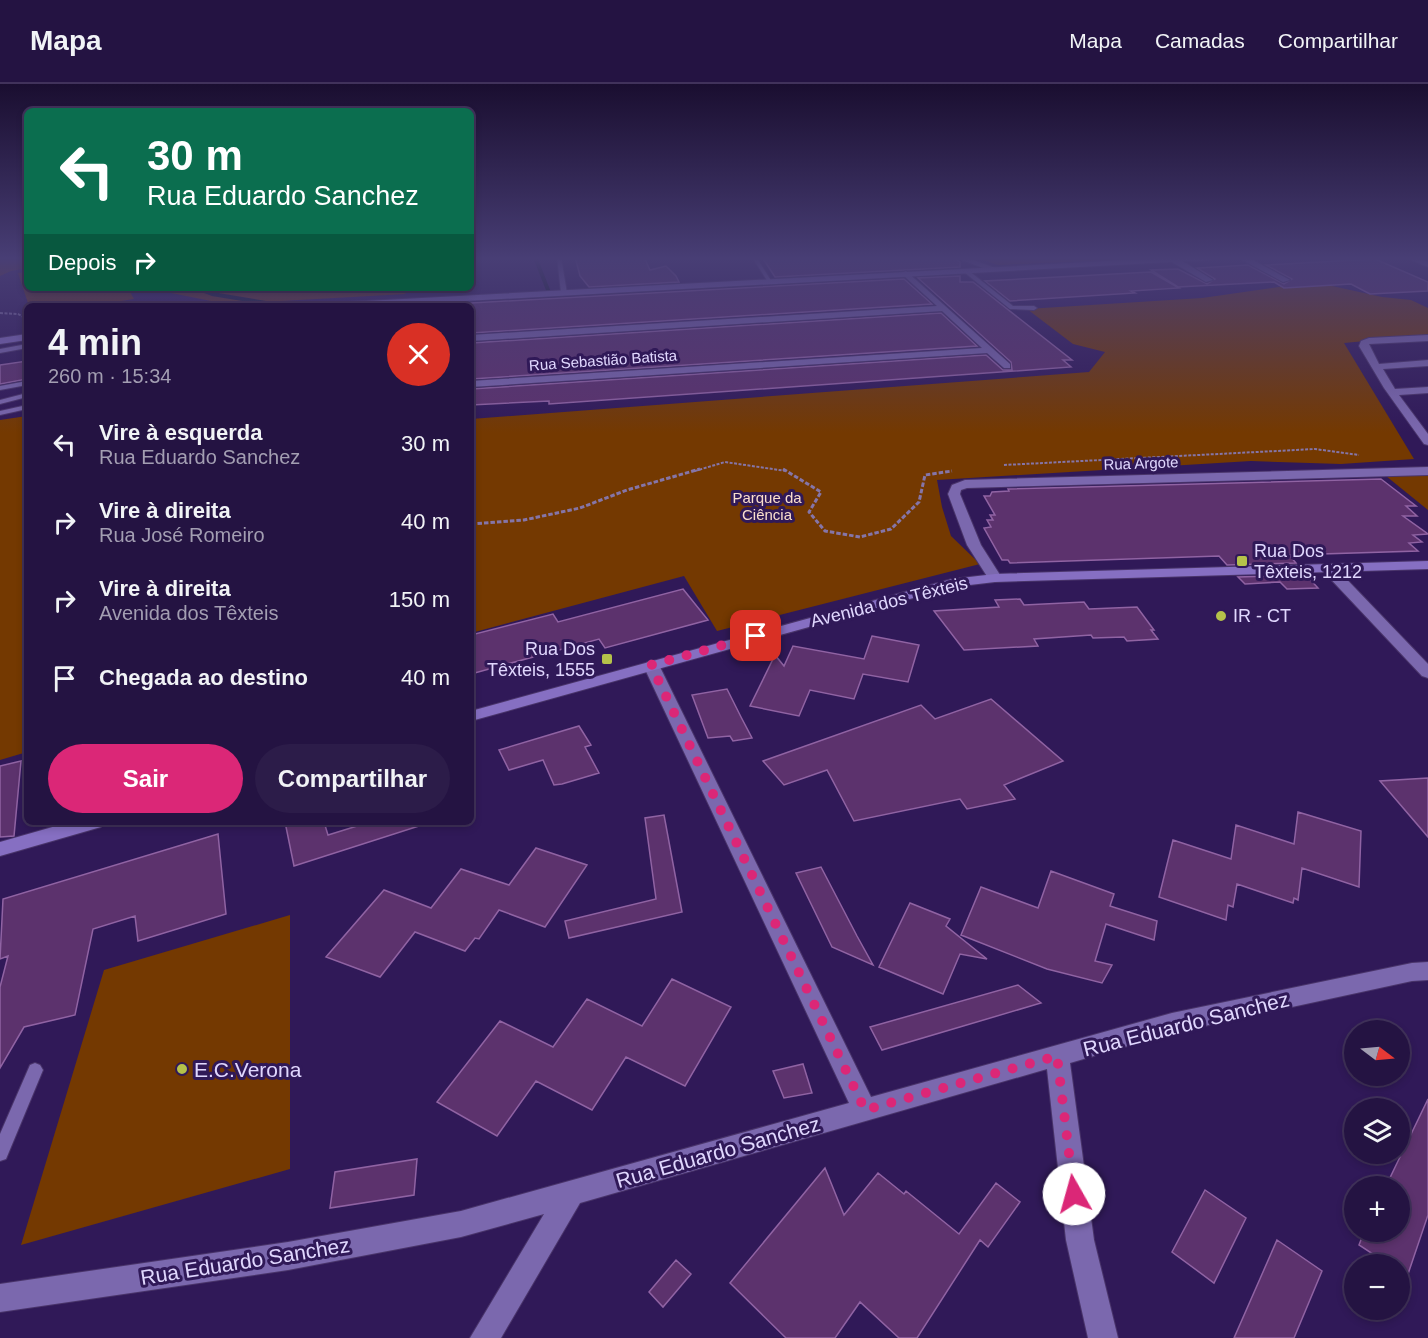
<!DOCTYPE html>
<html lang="pt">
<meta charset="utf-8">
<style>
:root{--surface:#241342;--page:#2c1c49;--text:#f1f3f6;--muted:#a39eb2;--line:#41325b;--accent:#db2777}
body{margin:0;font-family:Helvetica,sans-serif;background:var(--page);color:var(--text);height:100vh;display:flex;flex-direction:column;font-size:22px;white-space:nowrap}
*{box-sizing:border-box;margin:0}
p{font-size:20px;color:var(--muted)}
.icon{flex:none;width:33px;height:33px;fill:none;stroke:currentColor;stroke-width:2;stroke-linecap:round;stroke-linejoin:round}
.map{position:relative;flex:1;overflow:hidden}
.side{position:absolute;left:24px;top:219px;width:450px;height:522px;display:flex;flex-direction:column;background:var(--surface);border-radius:9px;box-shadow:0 3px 9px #0003,0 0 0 2px var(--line)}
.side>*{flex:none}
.guide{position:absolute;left:24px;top:24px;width:450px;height:183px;border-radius:9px;box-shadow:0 3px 9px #0003,0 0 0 2px var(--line);background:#0b6e4f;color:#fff;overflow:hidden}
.needle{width:39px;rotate:106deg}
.tools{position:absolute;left:1344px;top:936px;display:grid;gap:12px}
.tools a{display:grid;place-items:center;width:66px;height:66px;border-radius:50%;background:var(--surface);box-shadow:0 3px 9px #0003,0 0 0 2px var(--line);font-size:30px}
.pin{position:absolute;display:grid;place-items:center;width:51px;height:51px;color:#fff;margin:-26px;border-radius:12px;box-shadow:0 3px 9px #0006}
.me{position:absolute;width:66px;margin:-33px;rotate:353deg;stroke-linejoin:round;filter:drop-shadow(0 0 4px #0008)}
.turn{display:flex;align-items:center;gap:21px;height:126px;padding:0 24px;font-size:27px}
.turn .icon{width:78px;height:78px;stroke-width:2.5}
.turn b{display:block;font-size:42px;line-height:51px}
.then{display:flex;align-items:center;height:57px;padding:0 24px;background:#0003;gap:12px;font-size:22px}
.round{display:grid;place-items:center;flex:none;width:63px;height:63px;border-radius:32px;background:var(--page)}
.head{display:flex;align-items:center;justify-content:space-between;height:102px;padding:0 24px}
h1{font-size:36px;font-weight:700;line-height:45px}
.cta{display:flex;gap:12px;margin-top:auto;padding:12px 24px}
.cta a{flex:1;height:69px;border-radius:36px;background:var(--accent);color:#fff;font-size:24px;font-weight:700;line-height:69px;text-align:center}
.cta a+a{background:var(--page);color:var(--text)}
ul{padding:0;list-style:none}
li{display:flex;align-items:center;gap:18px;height:78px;padding:0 24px}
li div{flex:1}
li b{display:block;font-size:22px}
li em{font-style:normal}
header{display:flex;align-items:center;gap:36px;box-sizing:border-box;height:84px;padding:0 30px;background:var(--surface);border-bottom:2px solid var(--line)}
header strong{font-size:28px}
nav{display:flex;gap:33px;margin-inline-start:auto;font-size:21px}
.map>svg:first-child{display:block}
.green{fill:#743901}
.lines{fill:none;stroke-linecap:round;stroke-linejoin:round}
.stream{stroke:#02121c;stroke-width:4}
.building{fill:#5c326d;stroke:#9063a3;stroke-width:1.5}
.service-casing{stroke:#49346a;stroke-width:2}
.minor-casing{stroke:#49346a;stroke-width:2}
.secondary-casing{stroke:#49346a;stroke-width:2}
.path-far1{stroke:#8575a8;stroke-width:2;stroke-dasharray:3 1.5;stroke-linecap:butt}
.path{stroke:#8575a8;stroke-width:3;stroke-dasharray:4.5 2;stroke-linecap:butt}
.service{fill:#7b68ae;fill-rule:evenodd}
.minor{fill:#7b68ae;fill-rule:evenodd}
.secondary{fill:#866fc2;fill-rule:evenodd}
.route{stroke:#db2777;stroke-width:10;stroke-dasharray:0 18}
.poi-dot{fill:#b5c24a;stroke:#301958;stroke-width:2}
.labels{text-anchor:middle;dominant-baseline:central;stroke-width:6;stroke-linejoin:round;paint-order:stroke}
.far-street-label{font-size:15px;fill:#e0d7fe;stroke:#301958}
.far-park-label{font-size:15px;fill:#f9decc;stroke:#301958}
.poi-label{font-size:18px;fill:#e0d7fe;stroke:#301958;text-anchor:start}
.street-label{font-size:18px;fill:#e0d7fe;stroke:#301958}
.near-street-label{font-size:21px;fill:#e0d7fe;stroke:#301958}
.near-poi-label{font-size:21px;fill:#e0d7fe;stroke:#301958;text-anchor:start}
</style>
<header>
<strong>Mapa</strong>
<nav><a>Mapa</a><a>Camadas</a><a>Compartilhar</a></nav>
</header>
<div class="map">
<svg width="1428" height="1254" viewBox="0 0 1428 1254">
<rect width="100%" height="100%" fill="#301958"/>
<path class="green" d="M0,173H27V184L11,187L0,192Z
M975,173H1174L998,181Z
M27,188V204H128L134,215L89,222H29L18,189Z
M1314,198L1382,213L1411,216L1428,224V251L1344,259L1414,375L1341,380L1251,377L937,396L942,423L951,452L980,480L717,547L684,492L471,549V335L1089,288L1105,268L1073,260L1027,225L1202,214Z
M166,204H396L406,210L226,220L171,209Z
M27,332V668L0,676V336Z
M1428,391V426L1386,392Z
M290,831V1085L21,1161L104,886Z"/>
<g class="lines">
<path class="stream" d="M535,173L548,206
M196,204L212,210L278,221"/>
</g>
<path class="building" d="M575,173H644L650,186L666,182L676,192L679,198L589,203L580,192Z
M762,173H952L960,178V183L775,193Z
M1375,175L1428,198V207L1370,210L1351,200L1284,204L1274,198L1178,203L1151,186L1178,185L1207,200L1215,195L1197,184L1248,181L1284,200L1292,195L1266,181Z
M1151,188L1179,204L1131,207L1135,209L1010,217L985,197Z
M960,192V198H973L1072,276H1063L1071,283L549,320V317L471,321V305L986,271L1003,286H1012L1011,278L918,194Z
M904,195L932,220L471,249V219Z
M941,229L977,262L471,295V259Z
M27,277V295L0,300V281Z
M1381,395L1416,422H1406L1417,432H1403L1428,450L1413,451L1422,458L1409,459L1418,467L1289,471L1296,479L1227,481L1219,472L1010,479L1008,476H1002L984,444L991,443L987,436H993L990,431H995L984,412H990L992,408L1009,407L1008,405Z
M1306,491L1318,504L1287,505L1280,498L1245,500L1238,493Z
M683,505L708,536L605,564L599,555L471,590V551L553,530L558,538Z
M1020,515L1024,521L1084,518L1089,525L1137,523L1154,546H1151L1158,555L1127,557L1124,553L1093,554L1091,551L1034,555L1038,562L964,566L934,527L999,523L995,516Z
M872,552L919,561L908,598L863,590L854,615L810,606L799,632L750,622L775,571L784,582L793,562L864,575Z
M727,605L741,633L752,654L733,657L730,652L708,654L692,611Z
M991,615L1063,677L1004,701L1015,715L967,725L960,715L854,737L827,686L784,701L763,677L921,621L935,635Z
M579,642L591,661L585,663L599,689L562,700L554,701L543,676L509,686L499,666Z
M21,677L14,752L0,753V682Z
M1428,694V753L1380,697Z
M1298,728L1361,747L1359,803L1302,784L1298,816L1294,814L1293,819L1237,800L1233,823L1228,821L1226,836L1159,813L1173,756L1231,775L1236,741L1294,760Z
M664,731L682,828L569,854L565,837L656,815L645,734Z
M285,738H324L328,751L370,738H418L419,742L294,782Z
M218,750L226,830L138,857L135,832L93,845L75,931L24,943L0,984V903L8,872L0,875L3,815Z
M536,764L587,781L545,843L499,826L479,855L475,854L465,867L415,848L380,893L326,873L384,806L431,824L461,785L509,801Z
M821,783L857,852L873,881L832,863L796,789Z
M1051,787L1114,810L1110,822L1157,837L1154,856L1106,840L1095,877L1112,881L1102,899L1047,885L961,851L981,803L1038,824Z
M910,819L950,835L946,842L987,875L960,870L943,910L879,883Z
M672,895L731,923L685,1002L626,973L592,1026L536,997L497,1052L437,1018L500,937L553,963L587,915L642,942Z
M1018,901L1041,919L882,966L870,943Z
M803,980L812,1009L784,1014L773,987Z
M1428,1015V1131L1407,1193L1400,1188V1180H1388L1359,1161L1364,1148H1400V1102H1386Z
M417,1075L414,1111L330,1124L335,1088Z
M825,1084L844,1131L878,1089L904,1110L906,1107L959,1150L996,1099L1020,1118L988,1163L980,1156L917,1254H899L860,1218L835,1254H786L730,1199Z
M1205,1106L1246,1134L1214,1199L1172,1168Z
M1277,1156L1322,1187L1294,1254H1234Z
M676,1176L691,1190L663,1223L649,1208Z"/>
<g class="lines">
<defs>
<path id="service" d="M557,173H561L567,209L564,211L561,209Z
M752,173H756L772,198H768Z
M964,186H968L1013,222H1034L1037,224L1034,226L1010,225L964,188Z
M27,260V264L0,269V265Z
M27,297V301L0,306V302Z
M27,309V313L0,320V316Z
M27,321V325L0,331V327Z
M35,979L40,981L43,986L6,1075L0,1077V1050L30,981Z"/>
<path id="minor" d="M954,173H965L998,185L991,187Z
M1172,173H1176L1213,196L1206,198L1170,177Z
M1237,173H1247L1290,196L1283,198Z
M1404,173H1415L1428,178V183Z
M906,187L1010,280V284H1004L987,269L471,303V297L982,264L942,227L471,257V251L937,222L903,191L902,189Z
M1428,251V257L1369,260L1379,280L1428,276V282L1383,285L1395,305L1428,303V309L1399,311L1428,350V361L1424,360L1384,304L1359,262L1361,257L1369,254Z
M1428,383V391L967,404L961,406L960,410L981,461L1002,494L995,498L990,497L967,461L948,410L952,401L965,396Z
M1328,480L1333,481L1428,580V594L1422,592L1323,487L1321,484L1323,481Z
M651,576L659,581L871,1013L1172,929L1412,879L1428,878V896L1412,897L1172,949L1070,979L1094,1156L1118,1254H1088L1066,1156L1047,985L580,1119L501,1254H470L544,1130L461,1153L288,1186L0,1228V1200L288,1158L461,1127L849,1019L643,581Z"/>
<path id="secondary" d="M1184,173H1230L1226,175L375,222H325L329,219Z
M27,250V256L0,260V254Z
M1428,477V485L995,498L953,503L471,637V627L952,495L995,490Z
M70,738H103L101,743L0,772V758Z"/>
</defs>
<use href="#service" class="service-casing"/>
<use href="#minor" class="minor-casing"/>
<use href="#secondary" class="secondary-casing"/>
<path class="path-far1" d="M250,222L316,219
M0,229L18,230L27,235L24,241
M1004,381L1315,365L1359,371
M695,387L725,378L786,387"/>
<path class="path" d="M783,385L821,408L809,428L825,447L860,453L891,445L919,418L925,391L952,387
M471,440L524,436L580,424L627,406L700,385"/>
<use href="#service" class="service"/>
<use href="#minor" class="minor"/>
<use href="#secondary" class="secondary"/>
</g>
<linearGradient id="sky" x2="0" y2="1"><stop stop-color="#1a0e30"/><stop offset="0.5" stop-color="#483e75"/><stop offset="1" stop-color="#483e75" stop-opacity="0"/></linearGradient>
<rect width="1428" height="349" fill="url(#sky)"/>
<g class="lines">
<path class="route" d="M756,552L651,581L865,1026L1057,972L1074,1110"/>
</g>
<g class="poi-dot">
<rect x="1236" y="471" width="12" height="12" rx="3"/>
<circle cx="1221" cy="532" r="6"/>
<rect x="601" y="569" width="12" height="12" rx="3"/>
<circle cx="182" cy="985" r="6"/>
</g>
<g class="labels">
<g class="far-street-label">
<text transform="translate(603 276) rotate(-4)">Rua Sebastião Batista</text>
<text transform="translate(1141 379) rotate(-2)">Rua Argote</text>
</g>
<g class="far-park-label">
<text x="767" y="413">Parque da<tspan x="767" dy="17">Ciência</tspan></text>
</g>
<g class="poi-label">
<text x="1254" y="467">Rua Dos<tspan x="1254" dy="21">Têxteis, 1212</tspan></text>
<text x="1233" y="532">IR - CT</text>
<text x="595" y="565" text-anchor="end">Rua Dos<tspan x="595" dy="21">Têxteis, 1555</tspan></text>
</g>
<g class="street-label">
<text transform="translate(889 518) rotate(-14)">Avenida dos Têxteis</text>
</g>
<g class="near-street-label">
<text transform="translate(1186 940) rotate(-14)">Rua Eduardo Sanchez</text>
<text transform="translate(718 1068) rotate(-16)">Rua Eduardo Sanchez</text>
<text transform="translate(245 1177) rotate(-9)">Rua Eduardo Sanchez</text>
</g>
<g class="near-poi-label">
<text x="194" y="985">E.C.Verona</text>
</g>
</g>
</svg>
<div class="tools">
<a><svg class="needle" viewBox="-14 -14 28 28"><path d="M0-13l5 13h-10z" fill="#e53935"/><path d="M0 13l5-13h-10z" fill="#a39eb2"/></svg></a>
<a><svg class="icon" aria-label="layers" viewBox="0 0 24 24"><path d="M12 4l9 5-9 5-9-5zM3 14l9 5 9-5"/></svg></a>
<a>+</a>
<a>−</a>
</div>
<div class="pin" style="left:756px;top:552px;background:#d93025"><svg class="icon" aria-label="arrive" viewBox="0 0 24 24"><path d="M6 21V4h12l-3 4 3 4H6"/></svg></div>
<svg class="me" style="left:1074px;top:1110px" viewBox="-20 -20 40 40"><circle r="19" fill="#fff"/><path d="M0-13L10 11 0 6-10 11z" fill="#db2777"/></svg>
<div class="guide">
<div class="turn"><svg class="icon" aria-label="left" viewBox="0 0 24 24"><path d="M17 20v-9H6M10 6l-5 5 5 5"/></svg><div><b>30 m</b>Rua Eduardo Sanchez</div></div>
<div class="then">Depois<svg class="icon" aria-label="right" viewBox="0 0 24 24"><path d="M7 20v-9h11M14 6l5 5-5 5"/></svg></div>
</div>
<section class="side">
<div class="head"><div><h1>4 min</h1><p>260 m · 15:34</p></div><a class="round" style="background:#d93025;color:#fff"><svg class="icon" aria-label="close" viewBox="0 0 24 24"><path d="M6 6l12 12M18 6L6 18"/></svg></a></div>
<ul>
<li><svg class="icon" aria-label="left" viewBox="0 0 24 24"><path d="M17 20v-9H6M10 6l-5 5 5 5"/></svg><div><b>Vire à esquerda</b><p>Rua Eduardo Sanchez</p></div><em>30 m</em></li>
<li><svg class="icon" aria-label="right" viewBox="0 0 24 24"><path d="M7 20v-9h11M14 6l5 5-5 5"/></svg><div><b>Vire à direita</b><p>Rua José Romeiro</p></div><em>40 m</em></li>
<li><svg class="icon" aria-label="right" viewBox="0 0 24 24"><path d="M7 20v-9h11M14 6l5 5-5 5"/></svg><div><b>Vire à direita</b><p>Avenida dos Têxteis</p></div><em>150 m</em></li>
<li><svg class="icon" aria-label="arrive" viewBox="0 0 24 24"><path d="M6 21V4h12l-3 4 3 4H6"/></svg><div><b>Chegada ao destino</b></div><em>40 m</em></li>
</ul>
<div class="cta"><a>Sair</a><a>Compartilhar</a></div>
</section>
</div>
